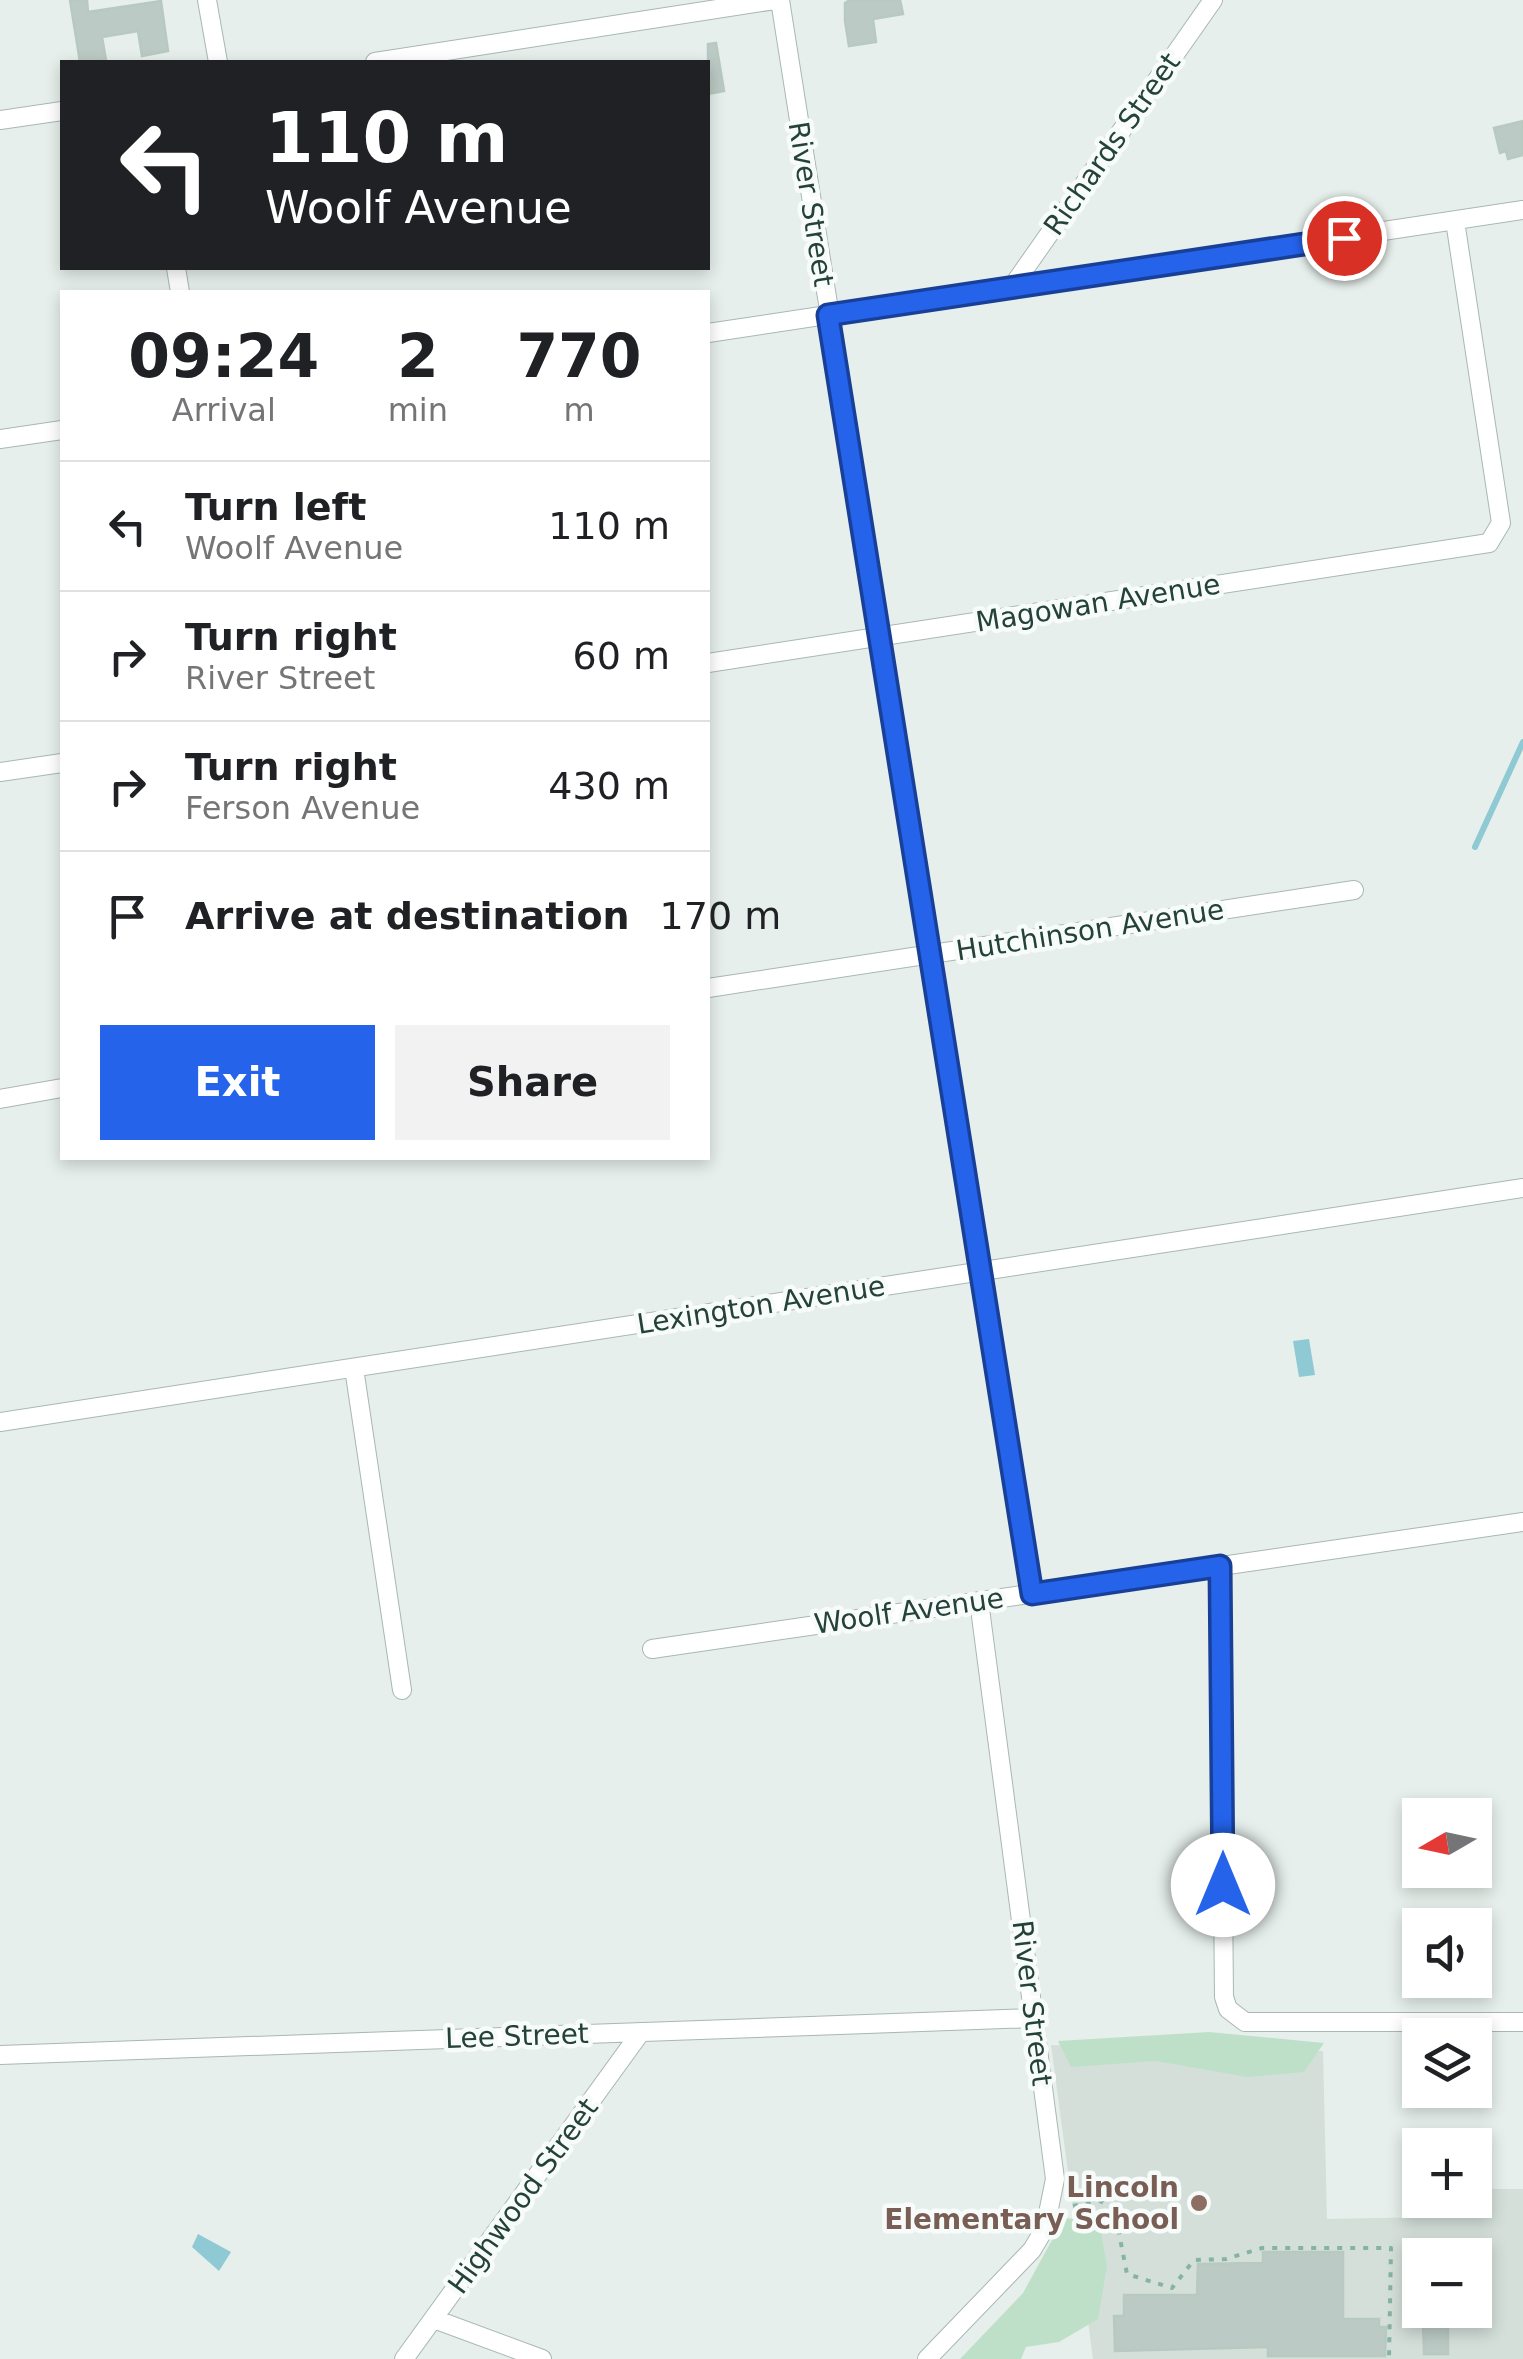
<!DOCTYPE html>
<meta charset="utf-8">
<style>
:root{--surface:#fff;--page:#f2f2f2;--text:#202124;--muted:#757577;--line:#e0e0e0;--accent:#2563eb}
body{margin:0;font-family:"DejaVu Sans",sans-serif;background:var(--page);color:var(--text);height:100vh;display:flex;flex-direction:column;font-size:38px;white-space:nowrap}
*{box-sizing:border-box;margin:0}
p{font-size:32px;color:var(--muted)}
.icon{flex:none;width:55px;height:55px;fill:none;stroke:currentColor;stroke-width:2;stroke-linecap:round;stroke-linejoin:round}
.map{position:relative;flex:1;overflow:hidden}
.details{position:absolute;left:60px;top:290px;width:650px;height:870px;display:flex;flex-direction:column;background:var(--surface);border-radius:0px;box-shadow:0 5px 15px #0003}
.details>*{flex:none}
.banner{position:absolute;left:60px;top:60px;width:650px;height:210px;border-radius:0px;box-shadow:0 5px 15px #0003;background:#202124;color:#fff;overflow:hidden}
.needle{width:65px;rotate:261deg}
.buttons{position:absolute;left:1402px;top:1798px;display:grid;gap:20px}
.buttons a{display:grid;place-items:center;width:90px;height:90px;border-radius:0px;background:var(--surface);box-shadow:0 5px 15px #0003;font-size:50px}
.pin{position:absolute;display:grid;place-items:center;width:85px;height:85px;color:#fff;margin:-42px;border:5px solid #fff;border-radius:50%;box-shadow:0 2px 10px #0007}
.me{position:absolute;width:110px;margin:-55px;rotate:0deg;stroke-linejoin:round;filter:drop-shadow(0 0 8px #0008)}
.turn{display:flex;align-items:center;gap:35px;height:210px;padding:0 40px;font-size:45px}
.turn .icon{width:130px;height:130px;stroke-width:2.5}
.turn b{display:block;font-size:70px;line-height:85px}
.eta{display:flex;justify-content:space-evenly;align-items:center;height:170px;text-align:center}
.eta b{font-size:60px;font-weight:600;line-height:70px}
.action{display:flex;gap:20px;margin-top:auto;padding:20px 40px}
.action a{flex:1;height:115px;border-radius:0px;background:var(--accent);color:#fff;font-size:40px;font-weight:600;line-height:115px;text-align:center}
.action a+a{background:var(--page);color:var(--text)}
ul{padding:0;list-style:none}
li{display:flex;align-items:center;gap:30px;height:130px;padding:0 40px;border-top:2px solid var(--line)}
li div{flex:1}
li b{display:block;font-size:38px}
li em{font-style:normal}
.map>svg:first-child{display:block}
.built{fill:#d4dfda;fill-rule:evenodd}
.green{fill:#bfe0c8}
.water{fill:#8ec9d4}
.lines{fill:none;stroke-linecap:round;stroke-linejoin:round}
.stream{stroke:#8ec9d4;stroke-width:6}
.building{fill:#bbcac4;stroke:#b8c9c2;stroke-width:2.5}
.minor-casing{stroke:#a8b8b2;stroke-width:20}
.path{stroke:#86b3a5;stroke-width:4;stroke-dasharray:5 8;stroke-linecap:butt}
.minor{stroke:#fff;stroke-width:18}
.route-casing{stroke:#184099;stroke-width:25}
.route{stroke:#2563eb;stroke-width:18}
.education-dot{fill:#8d6e63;stroke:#f7fbf9;stroke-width:4}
.labels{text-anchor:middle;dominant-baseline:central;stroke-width:9;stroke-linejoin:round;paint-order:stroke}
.street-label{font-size:28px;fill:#24423a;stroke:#f7fbf9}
.education-label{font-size:28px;font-weight:bold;fill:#785e54;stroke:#f7fbf9;text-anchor:end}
</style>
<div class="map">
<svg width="1523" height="2359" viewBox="0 0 1523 2359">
<rect width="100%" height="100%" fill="#e6efeb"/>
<path class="built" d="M1051,2045L1323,2051L1327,2219L1429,2217L1428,2200H1475V2189H1523V2359H1093ZM1420,2255H1475V2310H1420Z"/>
<path class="green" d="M1209,2032L1324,2043L1304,2072L1247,2077L1156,2061L1071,2067L1058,2041Z
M1064,2218L1099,2221L1107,2266L1098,2319L1059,2342L1026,2347L1021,2359H960L1023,2293Z"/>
<path class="water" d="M1309,1339L1315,1375L1299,1377L1293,1341Z
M198,2234L231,2252L219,2271L192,2247Z"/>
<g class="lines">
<path class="stream" d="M1475,847L1523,742"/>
</g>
<path class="building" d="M70,0H87L88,12L161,1L168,51L142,56L138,31L102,37L106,60L80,62Z
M850,0H900L903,14L873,19L876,42L849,46L845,21V3Z
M716,43L724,91L708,94V44Z
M1523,121V155L1508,159L1506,151L1500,153L1494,128Z
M1263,2252H1343V2319H1379V2327H1386L1385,2356H1268V2347L1115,2351L1114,2316H1124V2295H1197L1198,2264L1263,2263Z
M1423,2320H1448V2354H1424Z"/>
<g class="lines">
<defs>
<path id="minor" d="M207,0L218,62
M780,0L1032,1594
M375,62L775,0
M0,120L62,111
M176,268L180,292
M1012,287L1213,0
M708,333L1523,210
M0,439L62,430
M708,663L1489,543L1501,523L1455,221
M0,772L62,763
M708,988L1354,890
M0,1099L62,1088
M354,1368L402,1690
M0,1422L1523,1188
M1220,1566L1224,1997L1228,2009L1245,2022H1523
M652,1649L1523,1522
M0,2055L1035,2018
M434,2319L542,2359
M404,2359L641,2032
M927,2359L1032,2250L1045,2228L1055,2179L979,1601"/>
</defs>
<use href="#minor" class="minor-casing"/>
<path class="path" d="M1073,2206L1100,2201L1114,2208L1127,2274L1172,2288L1194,2260L1226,2259L1262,2248H1391L1389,2359"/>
<use href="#minor" class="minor"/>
</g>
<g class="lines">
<defs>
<path id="route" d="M1223,1885L1220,1566L1032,1594L828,315L1344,238"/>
</defs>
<use href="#route" class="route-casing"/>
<use href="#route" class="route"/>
</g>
<circle class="education-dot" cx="1199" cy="2203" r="10"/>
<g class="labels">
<g class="street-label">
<text transform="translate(1112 144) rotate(-55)">Richards Street</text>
<text transform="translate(811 204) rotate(81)">River Street</text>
<text transform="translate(1098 603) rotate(-9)">Magowan Avenue</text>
<text transform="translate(1090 930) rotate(-9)">Hutchinson Avenue</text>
<text transform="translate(761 1305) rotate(-9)">Lexington Avenue</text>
<text transform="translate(909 1611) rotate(-8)">Woolf Avenue</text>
<text transform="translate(1032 2003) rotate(83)">River Street</text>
<text transform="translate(517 2036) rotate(-2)">Lee Street</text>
<text transform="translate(523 2196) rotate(-54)">Highwood Street</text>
</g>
<g class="education-label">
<text x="1179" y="2187">Lincoln<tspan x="1179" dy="32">Elementary School</tspan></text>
</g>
</g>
</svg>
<div class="buttons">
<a><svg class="needle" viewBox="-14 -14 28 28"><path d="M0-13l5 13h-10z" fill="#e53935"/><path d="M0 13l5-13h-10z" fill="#757577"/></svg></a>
<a><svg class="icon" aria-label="sound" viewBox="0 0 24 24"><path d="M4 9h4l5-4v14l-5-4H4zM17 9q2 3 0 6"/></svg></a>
<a><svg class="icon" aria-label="layers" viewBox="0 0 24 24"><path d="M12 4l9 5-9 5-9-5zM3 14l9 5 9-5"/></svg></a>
<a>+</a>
<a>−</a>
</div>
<div class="pin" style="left:1344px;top:238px;background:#d93025"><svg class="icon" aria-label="arrive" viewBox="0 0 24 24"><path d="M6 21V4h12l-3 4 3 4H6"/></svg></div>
<svg class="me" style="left:1223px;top:1885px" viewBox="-20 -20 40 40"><circle r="19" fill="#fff"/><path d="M0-13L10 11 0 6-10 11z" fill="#2563eb"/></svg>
<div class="banner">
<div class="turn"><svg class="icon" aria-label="left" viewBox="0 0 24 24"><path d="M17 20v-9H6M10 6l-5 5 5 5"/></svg><div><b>110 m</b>Woolf Avenue</div></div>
</div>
<section class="details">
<div class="eta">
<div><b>09:24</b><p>Arrival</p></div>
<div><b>2</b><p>min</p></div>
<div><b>770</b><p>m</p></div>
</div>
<ul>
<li><svg class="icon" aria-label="left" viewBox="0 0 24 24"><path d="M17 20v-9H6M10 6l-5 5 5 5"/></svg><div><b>Turn left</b><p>Woolf Avenue</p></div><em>110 m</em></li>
<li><svg class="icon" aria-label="right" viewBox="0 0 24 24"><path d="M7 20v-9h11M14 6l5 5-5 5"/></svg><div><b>Turn right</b><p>River Street</p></div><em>60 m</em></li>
<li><svg class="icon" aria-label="right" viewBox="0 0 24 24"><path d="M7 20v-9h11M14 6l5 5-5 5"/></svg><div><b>Turn right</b><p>Ferson Avenue</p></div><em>430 m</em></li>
<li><svg class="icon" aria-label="arrive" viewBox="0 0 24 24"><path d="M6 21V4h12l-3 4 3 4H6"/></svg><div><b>Arrive at destination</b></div><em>170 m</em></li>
</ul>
<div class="action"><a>Exit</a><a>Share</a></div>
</section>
</div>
